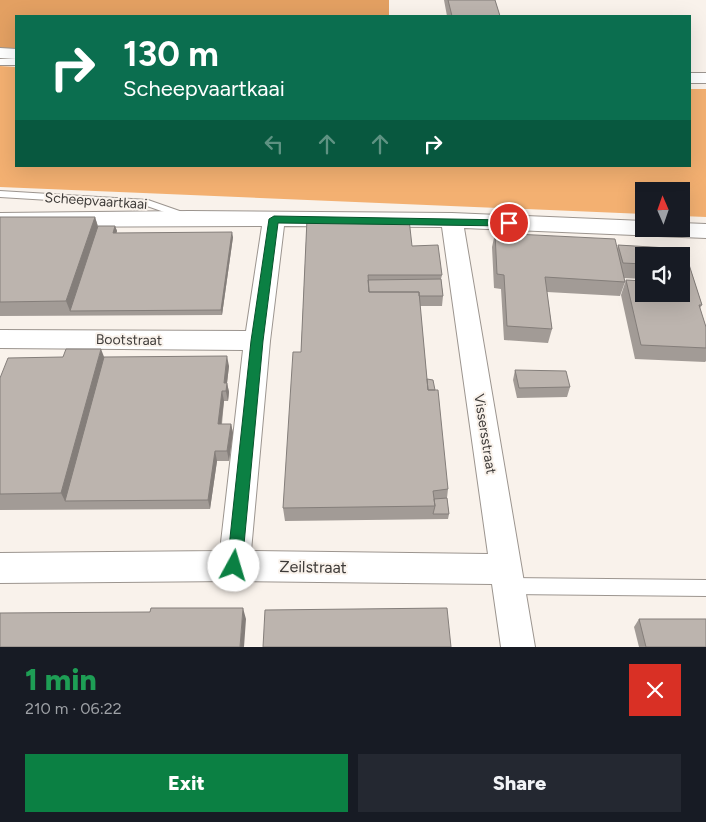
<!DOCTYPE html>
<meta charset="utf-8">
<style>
:root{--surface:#171b24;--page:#242831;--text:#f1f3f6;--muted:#9ea1a6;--accent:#0b8043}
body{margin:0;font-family:Figtree,sans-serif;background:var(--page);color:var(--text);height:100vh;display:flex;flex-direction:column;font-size:19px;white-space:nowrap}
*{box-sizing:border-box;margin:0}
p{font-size:16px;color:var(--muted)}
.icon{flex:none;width:28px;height:28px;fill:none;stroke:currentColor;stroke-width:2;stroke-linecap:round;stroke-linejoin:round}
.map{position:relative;height:647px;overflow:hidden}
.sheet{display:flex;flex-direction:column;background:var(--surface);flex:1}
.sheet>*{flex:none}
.hud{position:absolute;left:15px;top:15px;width:676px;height:152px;border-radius:0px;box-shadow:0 5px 20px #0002;background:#0b6e4f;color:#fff;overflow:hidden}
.needle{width:32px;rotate:358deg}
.buttons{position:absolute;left:635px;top:182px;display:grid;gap:10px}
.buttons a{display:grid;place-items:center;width:55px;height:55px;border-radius:0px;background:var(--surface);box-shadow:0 5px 20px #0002;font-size:25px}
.pin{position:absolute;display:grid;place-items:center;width:42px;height:42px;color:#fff;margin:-21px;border:2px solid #fff;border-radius:50%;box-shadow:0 1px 5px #0007}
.me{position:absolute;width:55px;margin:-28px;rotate:6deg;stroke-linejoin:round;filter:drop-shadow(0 0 4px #0008)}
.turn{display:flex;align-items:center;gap:18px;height:105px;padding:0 25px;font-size:22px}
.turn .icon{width:65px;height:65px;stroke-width:2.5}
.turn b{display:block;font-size:35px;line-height:42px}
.lanes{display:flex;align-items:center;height:48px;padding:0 25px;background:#0003;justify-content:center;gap:25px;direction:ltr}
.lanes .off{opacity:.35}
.round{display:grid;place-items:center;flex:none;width:52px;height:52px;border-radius:0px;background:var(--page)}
.overview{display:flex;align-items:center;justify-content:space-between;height:85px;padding:0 25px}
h1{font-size:30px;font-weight:800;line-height:38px;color:#1e9e55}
.action{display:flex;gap:10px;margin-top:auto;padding:10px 25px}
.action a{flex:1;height:58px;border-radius:0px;background:var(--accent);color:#fff;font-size:20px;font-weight:800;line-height:58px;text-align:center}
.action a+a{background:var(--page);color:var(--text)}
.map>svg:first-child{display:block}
.forest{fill:#e3a062}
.water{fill:#f3b071}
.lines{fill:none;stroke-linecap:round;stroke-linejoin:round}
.service-casing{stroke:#9c958f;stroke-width:2}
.minor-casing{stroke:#9c958f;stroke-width:2}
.service{fill:#fff;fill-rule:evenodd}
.minor{fill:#fff;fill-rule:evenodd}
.wall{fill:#a29b96}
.shaded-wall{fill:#847e7a}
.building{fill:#bcb4ae;stroke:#847e7a}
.route{fill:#0b8043;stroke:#07532c}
.labels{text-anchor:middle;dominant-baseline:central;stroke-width:4;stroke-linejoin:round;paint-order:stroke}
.street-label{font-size:14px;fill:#3e3b39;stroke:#f9f2eb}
.near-street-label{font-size:16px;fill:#3e3b39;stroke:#f9f2eb}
</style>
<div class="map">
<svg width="706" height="647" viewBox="0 0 706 647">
<rect width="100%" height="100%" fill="#f9f2eb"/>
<path class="forest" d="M0,0H389V16H16V51L0,50Z"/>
<path class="water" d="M0,66L16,67V166H690V89H706V217L681,216V191H644V214L0,187Z"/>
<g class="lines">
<defs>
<path id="service" d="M0,59H16V65H0Z
M0,191L148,200L191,215L192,217L187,220L147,206L0,197Z
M509,578L706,580V596L509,594L503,592L501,586L503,580Z"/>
<path id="minor" d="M0,48L16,49V59L0,58Z
M690,73H706V83H690Z
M189,211L452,213L644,221V229H681V223L706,224V238L464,228L535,647H501L492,584L234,581L0,583V553L220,551L243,350L0,348V330L246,331L262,226L0,227V213ZM284,226L442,227L488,554L251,551L270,341Z"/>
</defs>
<use href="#service" class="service-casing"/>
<use href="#minor" class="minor-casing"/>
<use href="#service" class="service"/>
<use href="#minor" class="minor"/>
</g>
<path class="wall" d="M444,0H495L500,16H447Z
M0,217H95L98,226H115L117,231L116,233L233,237L222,315L0,316Z
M307,219L442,275L441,279L443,296L442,306H420L427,379L448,489L447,498L449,514L448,519L285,521L283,508L301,352Z
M495,233L617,249L618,245L684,249L702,305L700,308L706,327V361L705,362L635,359L621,295L626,280L681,294V256H644V279L624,278L625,282L620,296L547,292L552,329L548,343L504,340L501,289L494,288L492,247Z
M104,357L229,366L227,383L229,392L228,401H224L222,424H231L233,433L229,461H217L210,509L0,510V378Z
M515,370L570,387L567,397L517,398L513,380Z
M639,619L706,647H639L634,627Z"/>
<path class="shaded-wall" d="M95,217L99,231L70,311L66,301Z
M115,226L117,231L115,238L113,233Z
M232,232L233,237L222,315L221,310Z
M101,349L108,367L65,501L61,493Z
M227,356L229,366L227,383L229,392L228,401L224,383Z
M222,391L224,401L220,433L218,424Z
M231,424L233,433L229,461L227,451Z
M215,451L217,461L210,509L208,500Z
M243,608L246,619L244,647H240Z"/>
<path class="building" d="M448,0H495L500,16H452Z
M0,217H95L66,301L0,302Z
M307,219H409L412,246L438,245L442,275H368L369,292H419L428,390H438L448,489L433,491L435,506L283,508L293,352H301Z
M98,226H115L113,233L232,232L221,310L70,311Z
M495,233L615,239L625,282L545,277L552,329L507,326L504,275L497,274Z
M618,245L684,249L702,305H699L706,327V348L641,345L626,280L644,281V294H681V256H644V264L623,263Z
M441,279L443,296H419V292H369L368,280Z
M66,349H101L61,493L0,494V378L8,358L63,357Z
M227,356L224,383H227L226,391H222L218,424H231L227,451H215L208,500L65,501L104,357Z
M515,370L566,371L570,387L519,388Z
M427,379L433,380L435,390H428Z
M447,498L449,514H433L435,506L434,499Z
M151,608H243L240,647H0V613L150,612Z
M447,608L451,647H263L265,610Z
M639,619H706V647H646Z"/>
<path class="route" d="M274,216L509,220L514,223L509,226L278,223L263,341L242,566L240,571L234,573L229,571L227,566L251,341L269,219Z"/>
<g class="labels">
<g class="street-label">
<text transform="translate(96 201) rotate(4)">Scheepvaartkaai</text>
<text transform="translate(129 340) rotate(1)">Bootstraat</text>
<text transform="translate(485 434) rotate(81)">Vissersstraat</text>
</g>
<g class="near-street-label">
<text transform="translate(313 567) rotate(1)">Zeilstraat</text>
</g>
</g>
</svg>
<div class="buttons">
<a><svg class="needle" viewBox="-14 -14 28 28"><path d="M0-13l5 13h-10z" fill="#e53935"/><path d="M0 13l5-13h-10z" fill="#9ea1a6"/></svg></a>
<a><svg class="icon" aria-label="sound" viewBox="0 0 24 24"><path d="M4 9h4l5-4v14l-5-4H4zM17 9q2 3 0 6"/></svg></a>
</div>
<div class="pin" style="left:509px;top:223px;background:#d93025"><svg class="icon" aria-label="arrive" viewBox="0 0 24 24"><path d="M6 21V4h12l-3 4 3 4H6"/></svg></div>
<svg class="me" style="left:234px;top:566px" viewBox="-20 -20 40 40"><circle r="19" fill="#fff"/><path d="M0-13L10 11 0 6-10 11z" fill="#0b8043"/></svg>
<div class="hud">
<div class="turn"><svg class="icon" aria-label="right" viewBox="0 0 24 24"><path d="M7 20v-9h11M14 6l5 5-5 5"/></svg><div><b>130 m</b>Scheepvaartkaai</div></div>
<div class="lanes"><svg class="icon off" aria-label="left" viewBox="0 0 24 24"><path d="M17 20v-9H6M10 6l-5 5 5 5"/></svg><svg class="icon off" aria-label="ahead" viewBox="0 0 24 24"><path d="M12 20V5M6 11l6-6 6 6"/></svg><svg class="icon off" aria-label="ahead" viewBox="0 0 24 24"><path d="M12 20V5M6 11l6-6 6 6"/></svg><svg class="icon" aria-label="right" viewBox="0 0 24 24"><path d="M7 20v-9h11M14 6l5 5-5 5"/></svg></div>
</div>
</div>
<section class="sheet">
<div class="overview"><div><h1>1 min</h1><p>210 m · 06:22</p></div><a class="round" style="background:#d93025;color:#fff"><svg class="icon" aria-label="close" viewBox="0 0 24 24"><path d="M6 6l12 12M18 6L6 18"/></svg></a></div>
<div class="action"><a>Exit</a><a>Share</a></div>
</section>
